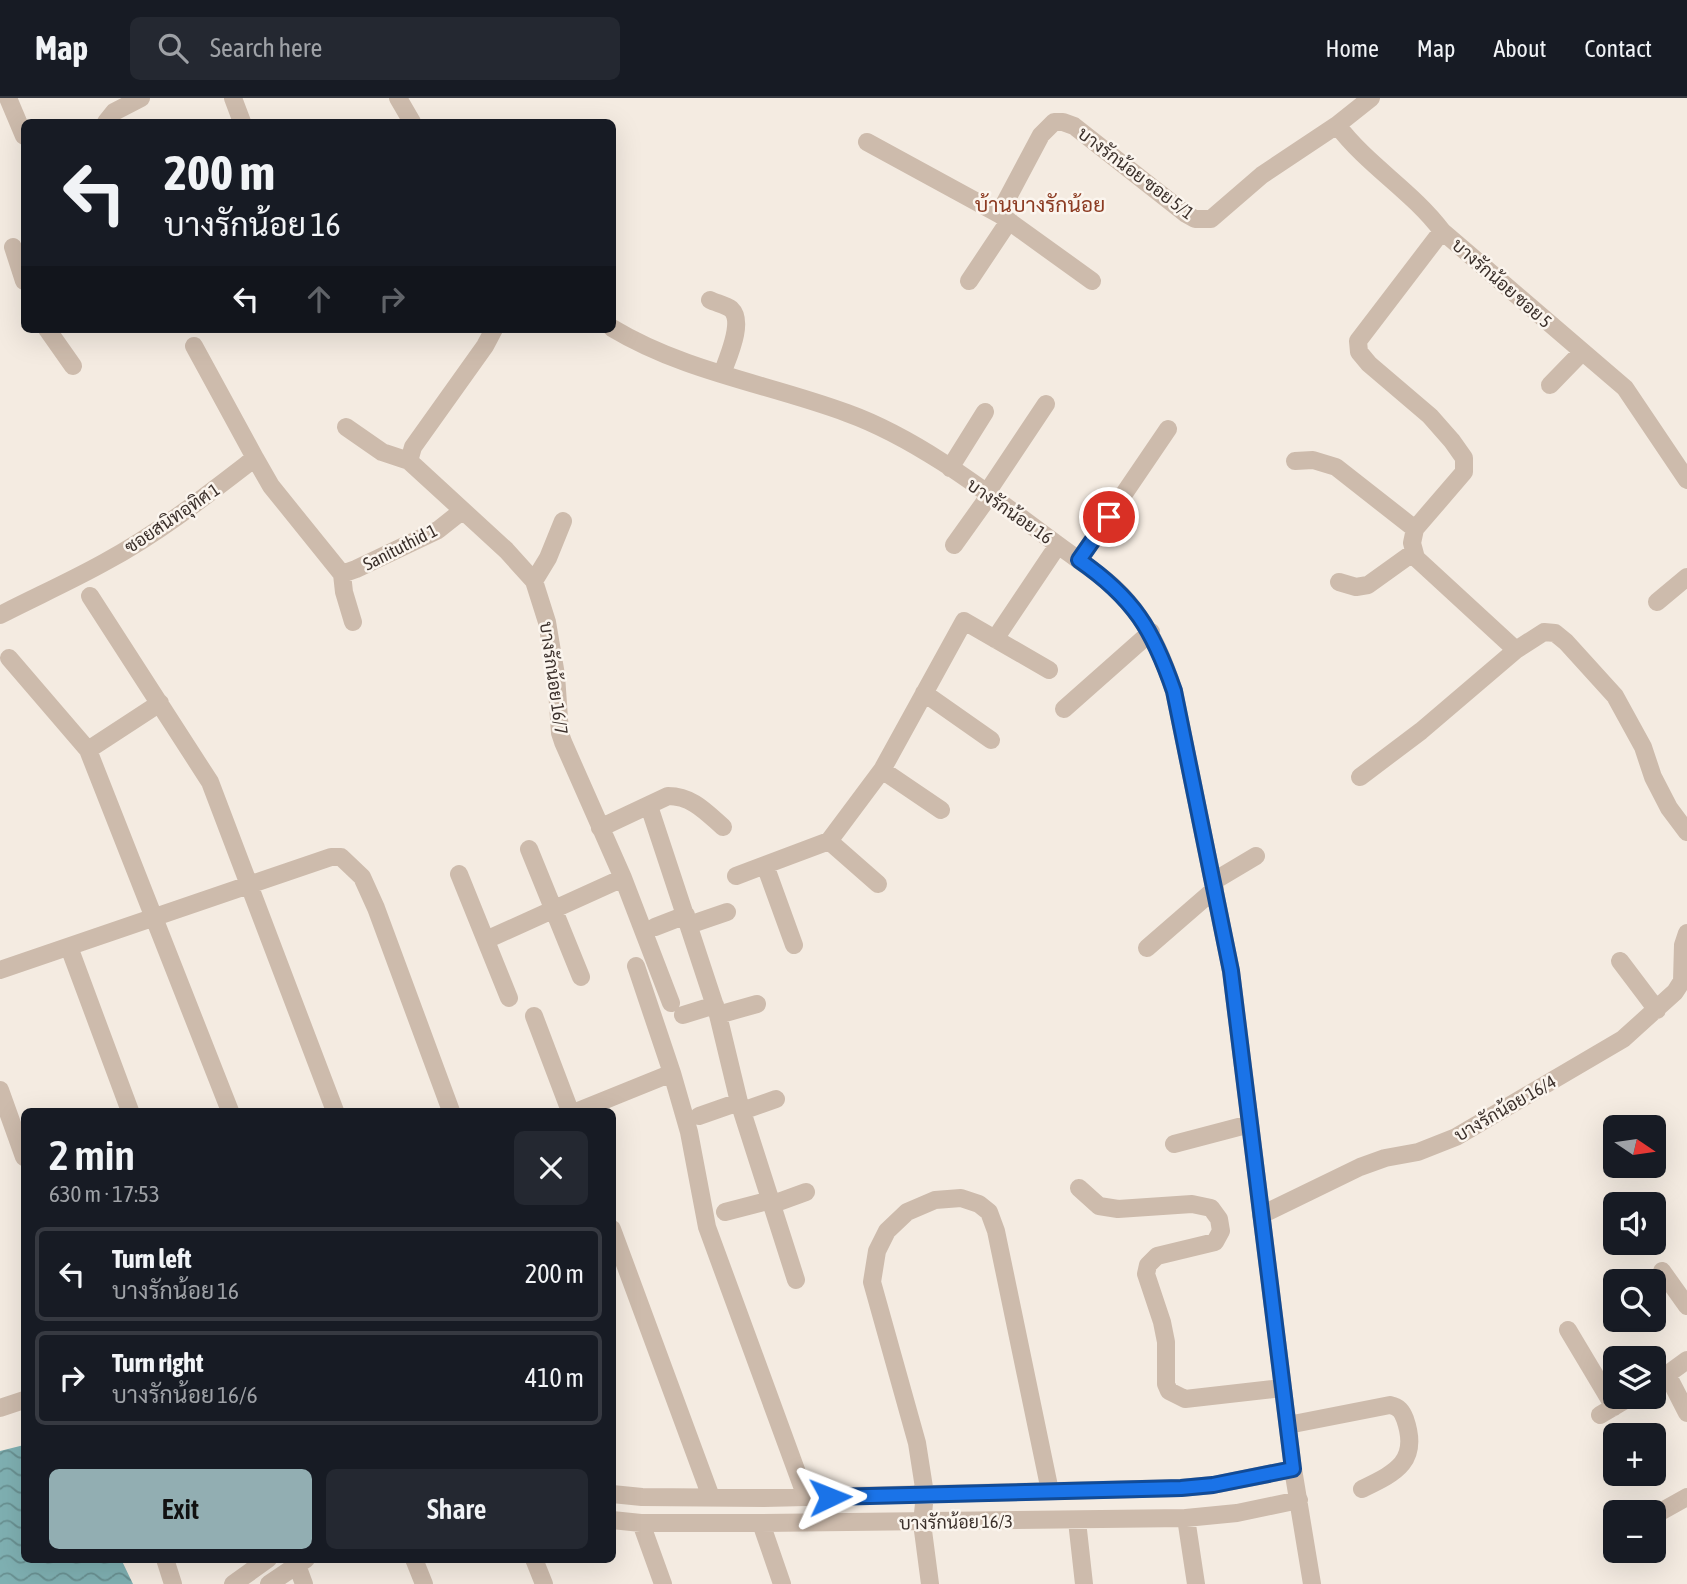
<!DOCTYPE html>
<meta charset="utf-8">
<style>
:root{--surface:#171b24;--page:#242831;--text:#f1f3f6;--muted:#9ea1a6;--line:#363941;--accent:#92aeb2}
body{margin:0;font-family:"Asap Condensed",Sarabun,sans-serif;background:var(--page);color:var(--text);height:100vh;display:flex;flex-direction:column;font-size:26px;white-space:nowrap}
*{box-sizing:border-box;margin:0}
p{font-size:23px;color:var(--muted)}
.icon{flex:none;width:38px;height:38px;fill:none;stroke:currentColor;stroke-width:2;stroke-linecap:round;stroke-linejoin:round}
.map{position:relative;flex:1;overflow:hidden}
.panel{position:absolute;left:21px;top:1010px;width:595px;height:455px;display:flex;flex-direction:column;background:var(--surface);border-radius:10px;box-shadow:0 7px 28px #0002}
.panel>*{flex:none}
.top-card{position:absolute;left:21px;top:21px;width:595px;height:214px;border-radius:10px;box-shadow:0 7px 28px #0002;background:#171b24;color:var(--text);overflow:hidden}
.needle{width:46px;rotate:103deg}
.fabs{position:absolute;left:1603px;top:1017px;display:grid;gap:14px}
.fabs a{display:grid;place-items:center;width:63px;height:63px;border-radius:10px;background:var(--surface);box-shadow:0 7px 28px #0002;font-size:35px}
.pin{position:absolute;display:grid;place-items:center;width:60px;height:60px;color:#fff;margin:-30px;border:4px solid #fff;border-radius:50%;box-shadow:0 2px 7px #0007}
.me{position:absolute;width:77px;margin:-38px;rotate:88deg;stroke-linejoin:round;filter:drop-shadow(0 0 5px #0008)}
.turn{display:flex;align-items:center;gap:24px;height:147px;padding:0 28px;font-size:32px}
.turn .icon{width:91px;height:91px;stroke-width:2.5}
.turn b{display:block;font-size:49px;line-height:60px}
.lanes{display:flex;align-items:center;height:66px;padding:0 28px;background:#0003;justify-content:center;gap:35px;direction:ltr}
.lanes .off{opacity:.35}
.round{display:grid;place-items:center;flex:none;width:74px;height:74px;border-radius:10px;background:var(--page)}
.overview{display:flex;align-items:center;justify-content:space-between;height:119px;padding:0 28px}
h1{font-size:42px;font-weight:600;line-height:52px}
.cta{display:flex;gap:14px;margin-top:auto;padding:14px 28px}
.cta a{flex:1;height:80px;border-radius:10px;background:var(--accent);color:#111;font-size:28px;font-weight:600;line-height:80px;text-align:center}
.cta a+a{background:var(--page);color:var(--text)}
ul{padding:0;list-style:none}
li{display:flex;align-items:center;gap:21px;height:94px;margin:0 14px 10px;padding:0 14px;border:4px solid var(--line);border-radius:10px}
li div{flex:1}
li b{display:block;font-size:26px}
li em{font-style:normal}
header{display:flex;align-items:center;gap:42px;box-sizing:border-box;height:98px;padding:0 35px;background:var(--surface);border-bottom:2px solid var(--line)}
header strong{font-size:33px}
nav{display:flex;gap:38px;margin-inline-start:auto;font-size:24px}
.search{width:490px;height:63px;background:var(--page);display:flex;align-items:center;gap:18px;box-sizing:border-box;padding:0 24px;border-radius:10px;color:var(--muted);font-size:26px}
.map>svg:first-child{display:block}
.water{fill:url(#water-waves)}
.lines{fill:none;stroke-linecap:round;stroke-linejoin:round}
.minor{stroke:#cdbbac;stroke-width:18}
.route-casing{stroke:#114b97;stroke-width:18}
.route{stroke:#1a73e8;stroke-width:12}
.labels{text-anchor:middle;dominant-baseline:central;stroke-width:5;stroke-linejoin:round;paint-order:stroke}
.street-label{font-size:18px;fill:#3b302b;stroke:#fbf5ee}
.quarter-label{font-size:21px;fill:#8c3b22;stroke:#fbf5ee}
</style>
<header>
<strong>Map</strong>
<div class="search"><svg class="icon" aria-label="search" viewBox="0 0 24 24"><circle cx="10" cy="10" r="6"/><path d="M15 15l6 6"/></svg>Search here</div>
<nav><a>Home</a><a>Map</a><a>About</a><a>Contact</a></nav>
</header>
<div class="map">
<svg width="1687" height="1486" viewBox="0 0 1687 1486">
<defs>
<pattern id="water-waves" width="16" height="10" patternUnits="userSpaceOnUse" patternTransform="scale(1.75)"><rect width="16" height="10" fill="#7fb0b2"/><path d="M0 5q4-4 8 0t8 0" fill="none" stroke="#699091"/></pattern>
</defs>
<rect width="100%" height="100%" fill="#f4ebe1"/>
<path class="water" d="M24,1347V1461H121L133,1486H0V1353Z"/>
<g class="lines">
<path class="minor" d="M8,0L24,38
M233,0L242,24
M398,0L412,24
M1371,0L1337,27C1368,68 1412,93 1442,133L1625,290L1687,382
M106,24L114,14L141,0
M867,44L999,116L1092,183
M999,116L1041,37L1054,24H1063L1074,28L1186,116L1195,121H1211L1262,77L1337,27
M1442,133L1358,243L1359,254L1369,266L1430,318L1452,343L1464,360V374L1415,431L1412,445L1416,460L1516,552
M13,149L24,183
M969,183L1009,123
M710,202C716,205 726,207 731,211C745,224 727,261 722,276
M612,230C685,274 769,286 847,315C922,342 994,400 1058,447C1082,465 1109,481 1128,504C1151,531 1163,560 1174,593L1231,873L1293,1371L1312,1486
M47,231L73,268
M494,231L485,248L413,349L409,363L506,452L534,483L547,524L556,577L560,635L563,644L623,780L671,905
M194,248L255,360
M1550,287L1582,254
M346,329L382,354L409,363
M1295,363L1313,362L1336,369L1415,431
M950,370L985,314
M986,396L1046,306
M954,447L989,398
M1079,462L1168,331
M342,476L344,494L353,524
M534,483L548,460L563,423
M1339,484L1356,489L1368,487L1414,454
M90,498L210,684L335,1013
M1657,504L1687,479
M0,517C35,499 71,483 105,464C159,435 207,397 255,360L271,388L342,476L356,471L438,432L462,413
M995,541L1058,447
M9,560L88,652L230,1013
M924,595L991,642
M1064,611L1151,534
M88,652L160,605
M882,672L941,712
M1360,679L1421,633L1516,552L1544,534L1555,535L1566,544L1615,598L1643,649L1653,679L1669,710L1687,734
M649,708L718,917L739,1004L796,1182
M600,730L668,698C692,698 706,714 723,729
M829,743L878,786
M529,751L581,879
M765,767L794,847
M459,776L509,900
M736,778L829,743L882,672L964,523L1049,572
M1214,783L1256,758
M689,827L727,814
M655,829L686,817
M486,842L623,780
M69,849L130,1013
M1147,850L1215,791
M1620,863L1657,912
M636,868L672,975L689,1034L707,1129L806,1399
M0,872L331,759H341L362,779L376,810L451,1013
M683,917L715,907
M718,917L757,906
M534,918L570,1013
M0,992L24,1059
M578,1013L672,975
M742,1013L776,1001
M699,1018L739,1004
M1174,1046L1250,1026
M1079,1090L1099,1108L1118,1111L1192,1106L1211,1110L1219,1121L1221,1133L1215,1144L1157,1158L1148,1167L1146,1176L1162,1224L1166,1244V1286L1169,1293L1185,1301L1282,1290
M773,1106L806,1094
M725,1114L771,1102
M1261,1117L1360,1069L1385,1060L1418,1054L1456,1039L1623,941L1675,894L1682,883L1683,847L1687,835
M612,1131L711,1399
M1662,1173L1687,1208
M1568,1232L1614,1309
M1668,1278L1687,1315
M1654,1286L1687,1262
M0,1310L24,1302
M1600,1317L1632,1298
M1288,1327L1390,1307C1399,1309 1402,1313 1405,1321C1420,1364 1395,1375 1362,1391
M612,1396L642,1399L764,1400L1181,1390L1213,1387L1293,1371
M1662,1413L1687,1399
M1186,1420L1196,1486
M612,1422L641,1425H761L1186,1420L1237,1415L1299,1402
M1077,1423L1084,1486
M641,1425L663,1486
M761,1425L782,1486
M165,1461L173,1486
M414,1461L424,1486
M534,1461L544,1486
M297,1467L304,1486
M233,1486L268,1461
M269,1486L306,1461
M930,1486L922,1425L925,1396L917,1345L872,1184L877,1153L887,1133L907,1114L935,1102L961,1100L979,1106L989,1114L996,1133L1050,1393"/>
</g>
<g class="lines">
<defs>
<path id="route" d="M830,1399L1181,1390L1213,1387L1293,1371L1231,873L1174,593C1153,532 1134,500 1079,462L1109,419"/>
</defs>
<use href="#route" class="route-casing"/>
<use href="#route" class="route"/>
</g>
<g class="labels">
<g class="street-label">
<text transform="translate(1136 75) rotate(37)">บางรักน้อย ซอย 5/1</text>
<text transform="translate(1502 185) rotate(41)">บางรักน้อย ซอย 5</text>
<text transform="translate(1010 413) rotate(35)">บางรักน้อย 16</text>
<text transform="translate(172 420) rotate(-34)">ซอยสนิทอุทิศ 1</text>
<text transform="translate(400 449) rotate(-27)">Sanituthid 1</text>
<text transform="translate(554 580) rotate(82)">บางรักน้อย 16/7</text>
<text transform="translate(1505 1010) rotate(-30)">บางรักน้อย 16/4</text>
<text transform="translate(956 1424) rotate(-1)">บางรักน้อย 16/3</text>
</g>
<g class="quarter-label">
<text x="1040" y="106">บ้านบางรักน้อย</text>
</g>
</g>
</svg>
<div class="fabs">
<a><svg class="needle" viewBox="-14 -14 28 28"><path d="M0-13l5 13h-10z" fill="#e53935"/><path d="M0 13l5-13h-10z" fill="#9ea1a6"/></svg></a>
<a><svg class="icon" aria-label="sound" viewBox="0 0 24 24"><path d="M4 9h4l5-4v14l-5-4H4zM17 9q2 3 0 6"/></svg></a>
<a><svg class="icon" aria-label="search" viewBox="0 0 24 24"><circle cx="10" cy="10" r="6"/><path d="M15 15l6 6"/></svg></a>
<a><svg class="icon" aria-label="layers" viewBox="0 0 24 24"><path d="M12 4l9 5-9 5-9-5zM3 14l9 5 9-5"/></svg></a>
<a>+</a>
<a>−</a>
</div>
<div class="pin" style="left:1109px;top:419px;background:#d93025"><svg class="icon" aria-label="arrive" viewBox="0 0 24 24"><path d="M6 21V4h12l-3 4 3 4H6"/></svg></div>
<svg class="me" style="left:830px;top:1399px" viewBox="-20 -20 40 40"><path d="M0-17L14 15 0 8-14 15z" fill="#1a73e8" stroke="#fff" stroke-width="4"/></svg>
<div class="top-card">
<div class="turn"><svg class="icon" aria-label="left" viewBox="0 0 24 24"><path d="M17 20v-9H6M10 6l-5 5 5 5"/></svg><div><b>200 m</b>บางรักน้อย 16</div></div>
<div class="lanes"><svg class="icon" aria-label="left" viewBox="0 0 24 24"><path d="M17 20v-9H6M10 6l-5 5 5 5"/></svg><svg class="icon off" aria-label="ahead" viewBox="0 0 24 24"><path d="M12 20V5M6 11l6-6 6 6"/></svg><svg class="icon off" aria-label="right" viewBox="0 0 24 24"><path d="M7 20v-9h11M14 6l5 5-5 5"/></svg></div>
</div>
<section class="panel">
<div class="overview"><div><h1>2 min</h1><p>630 m · 17:53</p></div><a class="round"><svg class="icon" aria-label="close" viewBox="0 0 24 24"><path d="M6 6l12 12M18 6L6 18"/></svg></a></div>
<ul>
<li><svg class="icon" aria-label="left" viewBox="0 0 24 24"><path d="M17 20v-9H6M10 6l-5 5 5 5"/></svg><div><b>Turn left</b><p>บางรักน้อย 16</p></div><em>200 m</em></li>
<li><svg class="icon" aria-label="right" viewBox="0 0 24 24"><path d="M7 20v-9h11M14 6l5 5-5 5"/></svg><div><b>Turn right</b><p>บางรักน้อย 16/6</p></div><em>410 m</em></li>
</ul>
<div class="cta"><a>Exit</a><a>Share</a></div>
</section>
</div>
